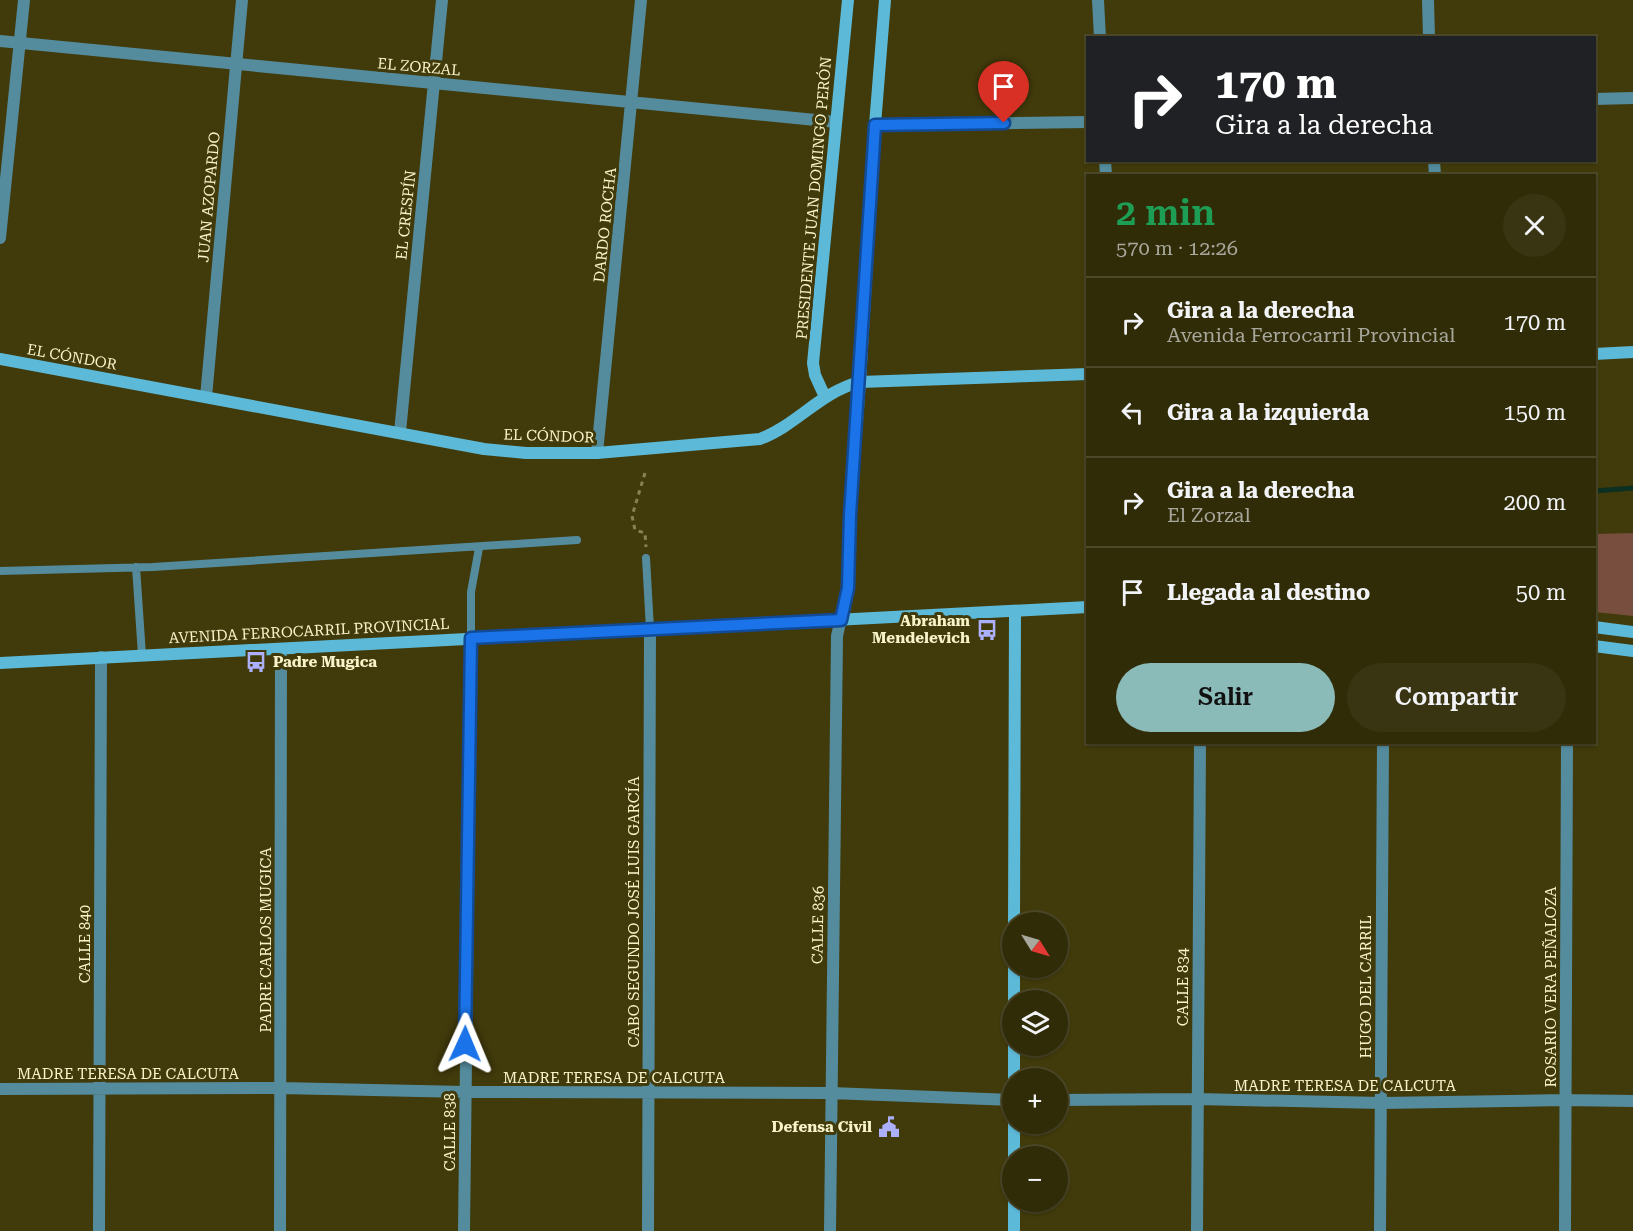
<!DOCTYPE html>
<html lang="es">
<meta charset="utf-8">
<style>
:root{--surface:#312c08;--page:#393412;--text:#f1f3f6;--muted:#a8a79c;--line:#4c4829;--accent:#8bbbb9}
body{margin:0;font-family:"Roboto Serif",serif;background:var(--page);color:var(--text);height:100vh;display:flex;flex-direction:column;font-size:22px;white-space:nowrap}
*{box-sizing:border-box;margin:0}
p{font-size:20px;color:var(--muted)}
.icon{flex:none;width:33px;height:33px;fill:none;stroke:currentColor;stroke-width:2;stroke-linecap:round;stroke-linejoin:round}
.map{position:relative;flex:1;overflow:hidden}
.panel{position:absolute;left:1086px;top:174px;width:510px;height:570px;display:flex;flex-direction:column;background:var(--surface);border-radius:0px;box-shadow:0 2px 4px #0004,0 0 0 2px var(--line)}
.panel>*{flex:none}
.top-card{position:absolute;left:1086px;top:36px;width:510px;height:126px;border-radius:0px;box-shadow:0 2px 4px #0004,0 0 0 2px var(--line);background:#202124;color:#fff;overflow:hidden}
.needle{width:39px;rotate:127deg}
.buttons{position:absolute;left:1002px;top:912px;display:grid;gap:12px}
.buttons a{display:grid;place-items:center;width:66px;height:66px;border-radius:50%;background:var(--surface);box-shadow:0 2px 4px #0004,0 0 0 2px var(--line);font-size:30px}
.pin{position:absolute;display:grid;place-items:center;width:51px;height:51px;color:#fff;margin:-62px -26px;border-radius:50% 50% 50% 0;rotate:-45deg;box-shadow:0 0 6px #0007}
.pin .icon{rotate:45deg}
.me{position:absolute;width:66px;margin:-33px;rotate:1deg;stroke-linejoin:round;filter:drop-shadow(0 0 4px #0008)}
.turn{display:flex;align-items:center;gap:21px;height:126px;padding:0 30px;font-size:27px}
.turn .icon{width:78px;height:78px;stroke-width:2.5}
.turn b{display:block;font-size:42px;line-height:51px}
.round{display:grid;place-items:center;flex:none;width:63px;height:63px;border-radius:32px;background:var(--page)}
.headline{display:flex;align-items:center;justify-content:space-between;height:102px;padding:0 30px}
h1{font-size:36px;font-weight:600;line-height:45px;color:#1e9e55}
.primary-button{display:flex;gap:12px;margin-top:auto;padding:12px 30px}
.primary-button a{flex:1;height:69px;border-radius:36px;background:var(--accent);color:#111;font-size:24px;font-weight:600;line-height:69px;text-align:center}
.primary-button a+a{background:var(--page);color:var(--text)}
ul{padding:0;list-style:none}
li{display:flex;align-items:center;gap:18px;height:90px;padding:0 30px;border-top:2px solid var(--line)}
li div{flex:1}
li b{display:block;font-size:22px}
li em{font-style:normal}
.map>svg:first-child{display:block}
.green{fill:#784e3e}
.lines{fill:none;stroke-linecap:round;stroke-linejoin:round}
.stream{stroke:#0c3021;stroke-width:5}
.path{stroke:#888154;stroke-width:3;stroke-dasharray:4.5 4.5;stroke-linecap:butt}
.lane{stroke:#548c9e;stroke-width:8}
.street{stroke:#548c9e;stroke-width:12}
.secondary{stroke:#5cb9d7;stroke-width:12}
.route-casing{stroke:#114b97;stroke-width:15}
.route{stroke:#1a73e8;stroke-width:10}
.labels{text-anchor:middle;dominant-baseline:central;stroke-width:6;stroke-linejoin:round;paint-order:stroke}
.street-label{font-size:15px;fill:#f8f3c9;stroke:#413a0b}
.poi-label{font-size:15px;font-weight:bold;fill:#f8f3c9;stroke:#413a0b;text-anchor:end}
</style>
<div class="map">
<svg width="1633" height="1231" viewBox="0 0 1633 1231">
<rect width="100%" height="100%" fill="#413a0b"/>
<path class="green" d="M1633,533V616L1595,612V534Z"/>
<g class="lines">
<path class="stream" d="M1594,491L1633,488"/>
<path class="path" d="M645,473L632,516L635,530L645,533L646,547"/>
<path class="lane" d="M646,558L650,629
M136,567L142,655
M0,571L153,567L577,540
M471,638V592L479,548"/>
<path class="street" d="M1098,0L1100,38
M1428,0L1429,38
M0,41L836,122
M1594,99L1633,98
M875,125L1088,122
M1105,160L1106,176
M1434,160L1435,176
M0,238L24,0
M206,397L242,0
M400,432L442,0
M597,453L641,0
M0,1089L281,1088L465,1092L831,1093L1012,1100
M1058,1100L1197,1099L1381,1103L1565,1100L1633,1101
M99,1231L101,657
M280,1231L281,649
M464,1231L471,638
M648,1231L650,629
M830,1231L837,636L848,588L850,515L860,382
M1197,1231L1200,742
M1380,1231L1383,742
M1565,1231L1567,742"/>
<path class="secondary" d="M1594,354L1633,352
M0,359L484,449L526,453H597L760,439C797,425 820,392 860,382L1088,374
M860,382L875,125L885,0
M825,397L815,375L813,363L848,0
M1594,627L1633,632
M1594,646L1633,651
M0,663L1088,607
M1014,922L1015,611
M1014,1000V968
M1014,1078V1046
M1014,1156V1124
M1014,1231V1202"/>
</g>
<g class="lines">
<defs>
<path id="route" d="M465,1044L471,638L841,620L848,588L850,515L875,125L1004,123"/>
</defs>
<use href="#route" class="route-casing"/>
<use href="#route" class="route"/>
</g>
<defs>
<symbol id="bus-bare" viewBox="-9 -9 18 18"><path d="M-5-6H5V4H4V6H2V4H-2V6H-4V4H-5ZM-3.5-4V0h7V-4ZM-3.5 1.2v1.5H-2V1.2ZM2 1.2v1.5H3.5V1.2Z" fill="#acaffb" stroke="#413a0b" stroke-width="2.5" paint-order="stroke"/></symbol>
<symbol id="civic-bare" viewBox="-9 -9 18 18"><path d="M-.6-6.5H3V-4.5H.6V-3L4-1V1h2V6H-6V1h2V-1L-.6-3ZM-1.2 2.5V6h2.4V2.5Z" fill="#acaffb" stroke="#413a0b" stroke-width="2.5" paint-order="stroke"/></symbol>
</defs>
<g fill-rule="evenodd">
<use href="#bus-bare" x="972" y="615" width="30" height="30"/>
<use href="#bus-bare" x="241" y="647" width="30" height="30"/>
<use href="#civic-bare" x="874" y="1112" width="30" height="30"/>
</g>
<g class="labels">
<g class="street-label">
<text transform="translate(419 67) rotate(5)">EL ZORZAL</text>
<text transform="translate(209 197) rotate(-85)">JUAN AZOPARDO</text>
<text transform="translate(814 198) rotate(-85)">PRESIDENTE JUAN DOMINGO PERÓN</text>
<text transform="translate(406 215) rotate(-84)">EL CRESPÍN</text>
<text transform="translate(605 225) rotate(-84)">DARDO ROCHA</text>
<text transform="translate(72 357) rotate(10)">EL CÓNDOR</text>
<text transform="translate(549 436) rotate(2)">EL CÓNDOR</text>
<text transform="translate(309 631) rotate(-3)">AVENIDA FERROCARRIL PROVINCIAL</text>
<text transform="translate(634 912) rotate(-90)">CABO SEGUNDO JOSÉ LUIS GARCÍA</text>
<text transform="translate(818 925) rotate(-89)">CALLE 836</text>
<text transform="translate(266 940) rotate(-90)">PADRE CARLOS MUGICA</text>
<text transform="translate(85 944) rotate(-90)">CALLE 840</text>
<text transform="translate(1183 987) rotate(-90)">CALLE 834</text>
<text transform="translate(1366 987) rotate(-90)">HUGO DEL CARRIL</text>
<text transform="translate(1551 987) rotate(-90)">ROSARIO VERA PEÑALOZA</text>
<text x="128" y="1074">MADRE TERESA DE CALCUTA</text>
<text x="614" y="1078">MADRE TERESA DE CALCUTA</text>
<text x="1345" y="1086">MADRE TERESA DE CALCUTA</text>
<text transform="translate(450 1132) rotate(-90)">CALLE 838</text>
</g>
<g class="poi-label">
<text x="970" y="621">Abraham<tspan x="970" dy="17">Mendelevich</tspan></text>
<text x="273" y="662" text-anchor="start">Padre Mugica</text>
<text x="872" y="1127">Defensa Civil</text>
</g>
</g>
</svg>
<div class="buttons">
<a><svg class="needle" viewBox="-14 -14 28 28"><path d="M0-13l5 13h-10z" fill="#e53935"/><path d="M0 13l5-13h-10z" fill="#a8a79c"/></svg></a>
<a><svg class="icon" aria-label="layers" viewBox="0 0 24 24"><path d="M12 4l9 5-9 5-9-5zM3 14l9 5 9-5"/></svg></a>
<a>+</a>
<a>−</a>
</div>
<div class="pin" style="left:1004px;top:123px;background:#d93025"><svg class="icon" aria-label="arrive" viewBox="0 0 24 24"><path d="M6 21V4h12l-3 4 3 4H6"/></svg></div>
<svg class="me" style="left:465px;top:1044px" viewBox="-20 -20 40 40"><path d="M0-17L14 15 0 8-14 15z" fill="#1a73e8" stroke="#fff" stroke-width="4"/></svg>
<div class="top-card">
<div class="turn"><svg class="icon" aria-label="right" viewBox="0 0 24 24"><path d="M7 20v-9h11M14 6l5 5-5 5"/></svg><div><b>170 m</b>Gira a la derecha</div></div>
</div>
<section class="panel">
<div class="headline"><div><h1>2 min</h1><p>570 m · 12:26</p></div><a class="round"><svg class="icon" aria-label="close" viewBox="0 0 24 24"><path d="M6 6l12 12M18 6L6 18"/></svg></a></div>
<ul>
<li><svg class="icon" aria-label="right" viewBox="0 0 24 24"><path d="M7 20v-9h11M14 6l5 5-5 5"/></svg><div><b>Gira a la derecha</b><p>Avenida Ferrocarril Provincial</p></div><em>170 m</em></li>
<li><svg class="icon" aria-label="left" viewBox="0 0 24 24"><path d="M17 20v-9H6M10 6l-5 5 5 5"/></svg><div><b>Gira a la izquierda</b></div><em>150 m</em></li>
<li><svg class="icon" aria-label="right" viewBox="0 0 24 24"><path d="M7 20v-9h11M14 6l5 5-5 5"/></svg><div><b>Gira a la derecha</b><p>El Zorzal</p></div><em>200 m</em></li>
<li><svg class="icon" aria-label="arrive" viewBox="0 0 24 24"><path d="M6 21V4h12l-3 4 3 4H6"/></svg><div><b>Llegada al destino</b></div><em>50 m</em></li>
</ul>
<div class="primary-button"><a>Salir</a><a>Compartir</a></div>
</section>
</div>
